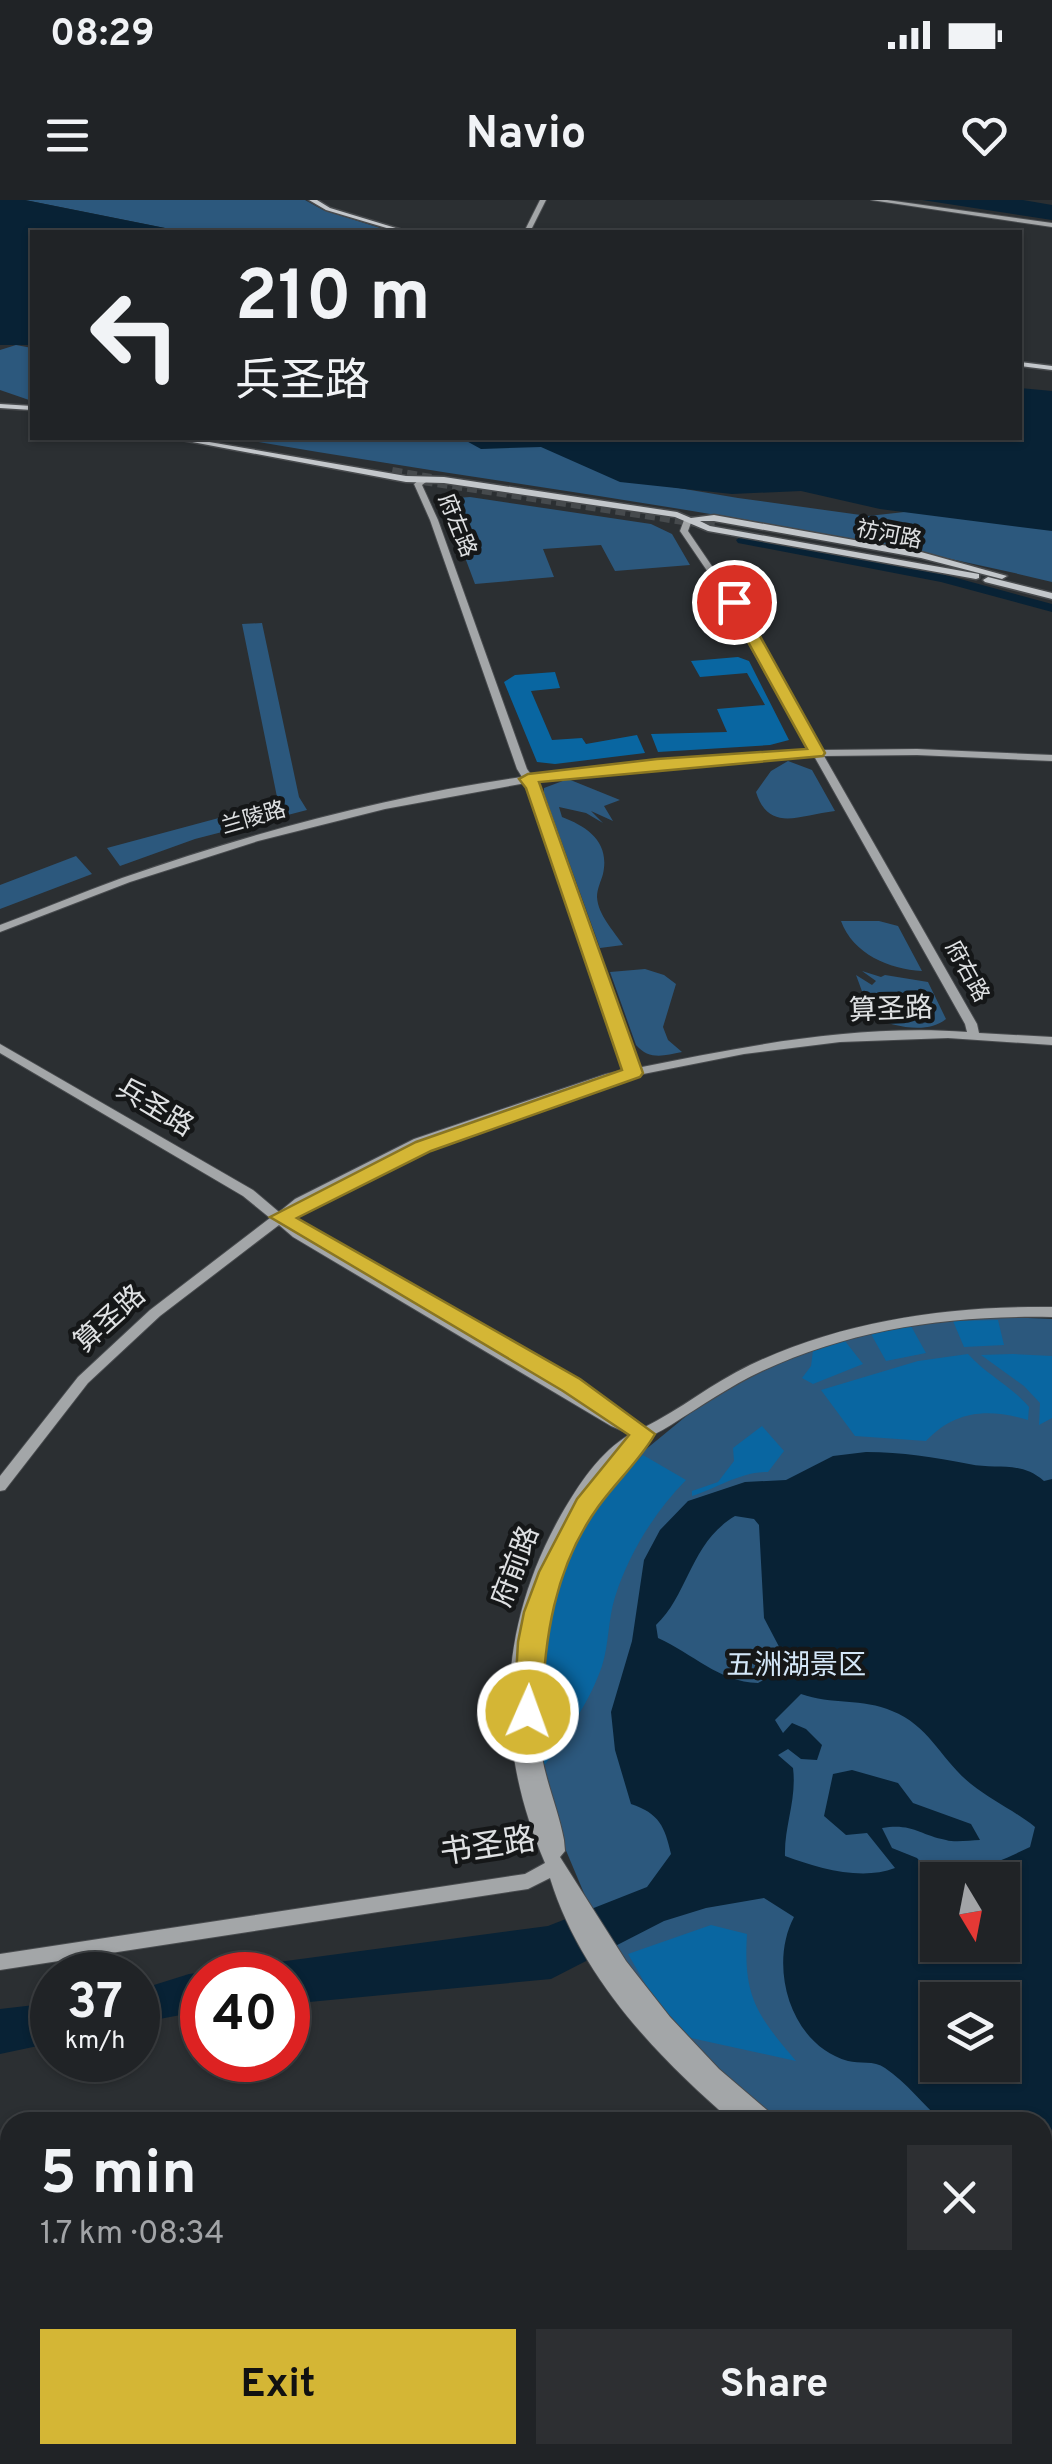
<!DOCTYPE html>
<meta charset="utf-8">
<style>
:root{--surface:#202326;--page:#2d2f32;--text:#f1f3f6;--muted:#a2a4a7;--line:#3d4043;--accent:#d4b635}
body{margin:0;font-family:Overpass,"Noto Sans SC",sans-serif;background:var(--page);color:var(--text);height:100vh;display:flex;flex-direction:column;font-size:38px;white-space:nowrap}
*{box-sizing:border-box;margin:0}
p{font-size:32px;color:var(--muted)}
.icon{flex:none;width:55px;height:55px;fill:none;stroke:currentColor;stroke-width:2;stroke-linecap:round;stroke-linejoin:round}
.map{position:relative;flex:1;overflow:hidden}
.panel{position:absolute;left:0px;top:1912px;width:1052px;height:352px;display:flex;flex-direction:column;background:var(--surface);border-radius:30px 30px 0 0;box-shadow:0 2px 8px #0004,0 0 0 2px var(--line)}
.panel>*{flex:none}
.hud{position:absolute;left:30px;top:30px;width:992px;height:210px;border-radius:0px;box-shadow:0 2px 8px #0004,0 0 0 2px var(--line);background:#202326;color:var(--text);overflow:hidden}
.needle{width:65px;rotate:170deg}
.fabs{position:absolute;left:920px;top:1662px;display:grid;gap:20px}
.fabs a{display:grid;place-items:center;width:100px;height:100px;border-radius:0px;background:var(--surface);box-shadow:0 2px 8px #0004,0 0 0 2px var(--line);font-size:50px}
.speed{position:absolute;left:30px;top:1752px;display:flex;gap:20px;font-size:50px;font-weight:700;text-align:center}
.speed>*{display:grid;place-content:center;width:130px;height:130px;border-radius:50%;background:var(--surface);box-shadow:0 2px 8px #0004,0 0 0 2px var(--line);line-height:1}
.speed small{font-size:25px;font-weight:400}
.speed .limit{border:15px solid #d22;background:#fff;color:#111}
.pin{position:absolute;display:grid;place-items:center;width:85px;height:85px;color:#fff;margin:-42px;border:5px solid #fff;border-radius:50%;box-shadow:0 2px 10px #0007}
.me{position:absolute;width:110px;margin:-55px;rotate:2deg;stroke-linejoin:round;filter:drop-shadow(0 0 8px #0008)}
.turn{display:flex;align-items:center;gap:35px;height:210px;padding:0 40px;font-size:45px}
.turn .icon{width:130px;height:130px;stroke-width:2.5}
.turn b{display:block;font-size:70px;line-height:85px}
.round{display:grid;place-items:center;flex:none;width:105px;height:105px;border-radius:0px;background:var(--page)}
.overview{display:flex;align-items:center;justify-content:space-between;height:170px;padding:0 40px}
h1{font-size:60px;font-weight:700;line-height:75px}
.cta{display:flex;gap:20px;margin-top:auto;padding:20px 40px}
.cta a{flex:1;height:115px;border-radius:0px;background:var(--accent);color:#111;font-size:40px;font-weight:700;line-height:115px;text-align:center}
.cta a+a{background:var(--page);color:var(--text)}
.status{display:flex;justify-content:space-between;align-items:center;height:70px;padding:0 50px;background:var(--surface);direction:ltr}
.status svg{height:28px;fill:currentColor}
header{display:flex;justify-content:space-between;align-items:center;height:130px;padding:0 40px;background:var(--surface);font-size:45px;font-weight:700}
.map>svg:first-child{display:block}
.green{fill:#2c587d;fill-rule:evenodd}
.forest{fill:#0966a1}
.water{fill:#082235;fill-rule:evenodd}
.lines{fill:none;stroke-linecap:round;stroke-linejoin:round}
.river{fill:#082235;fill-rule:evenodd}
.primary-tunnel{stroke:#464a4d;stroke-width:10;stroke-dasharray:10 5;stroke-linecap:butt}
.secondary-casing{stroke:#484b4e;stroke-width:2}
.primary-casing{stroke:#484b4e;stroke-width:3}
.secondary{fill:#a3a6a8;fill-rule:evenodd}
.primary{fill:#c3c7cb;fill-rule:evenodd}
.route{fill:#d4b635;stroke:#8a7622;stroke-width:2.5}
.labels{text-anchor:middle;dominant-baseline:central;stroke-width:9;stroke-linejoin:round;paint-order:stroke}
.far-street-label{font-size:22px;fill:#dfe1e3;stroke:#151718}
.street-label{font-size:28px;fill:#dfe1e3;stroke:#151718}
.park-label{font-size:28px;fill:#d4e7f8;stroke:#151718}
.near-street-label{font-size:32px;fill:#dfe1e3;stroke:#151718}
</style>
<div class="status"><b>08:29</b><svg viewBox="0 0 49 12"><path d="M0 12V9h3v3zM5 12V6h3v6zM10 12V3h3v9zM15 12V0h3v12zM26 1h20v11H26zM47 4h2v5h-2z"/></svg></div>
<header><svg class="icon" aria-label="menu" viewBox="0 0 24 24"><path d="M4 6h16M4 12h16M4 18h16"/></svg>Navio<svg class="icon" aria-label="heart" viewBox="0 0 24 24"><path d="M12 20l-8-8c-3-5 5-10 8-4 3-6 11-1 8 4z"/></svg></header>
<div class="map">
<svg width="1052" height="2264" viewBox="0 0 1052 2264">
<rect width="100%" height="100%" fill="#2b2f32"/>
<path class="green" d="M25,0H305L323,10L393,32H185Z
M16,145L32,148V201L0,190V150Z
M235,238H467L535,244L631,280L738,298L868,316L923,310L1052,329V382C783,316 507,286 235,238Z
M470,297L651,324L672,334L690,365L615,371L601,345L543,349L554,377L475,384L443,299Z
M262,423L299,597L307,610L195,639L120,666L107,648L278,602L242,424Z
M788,561L812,570L835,611C799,615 769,633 756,592L771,571Z
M568,579L620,600L604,606L613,621L591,611L603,623L586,613L559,607L562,617C588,627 610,642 603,674C601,681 597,689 597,697C598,715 614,731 623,745L600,748L544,593V588Z
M76,656L92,674L0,709V685Z
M841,721H879L898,726L922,771C889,769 853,754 841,721Z
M645,769L664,775L676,784L663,827L668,840L682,852C663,856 649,860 636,845L610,772Z
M862,771L881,777L885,775L928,782L946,819C922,839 873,821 850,805L863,794L856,775L872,785L876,781Z
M977,1116L1052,1119V2144L1043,2145L1042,1922H782L709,1863L628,1767L586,1698L554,1622L541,1569L539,1465L550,1392L589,1310L628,1264L690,1213L750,1175L831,1141L911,1124ZM938,1680H1002V1745H938ZM938,1800H1002V1865H938Z"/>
<path class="forest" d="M738,457L749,461L789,540L770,545L658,552L651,534L727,532L717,509L765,505L747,473L700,477L691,461Z
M555,472L560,488L531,491L552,540L582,538L586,544L637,535L645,553L555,564L537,562L504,482L515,475Z
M998,1120L1004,1145L964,1147L953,1121Z
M911,1126L926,1153L886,1161L871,1134Z
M845,1141L863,1164L813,1184L802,1178L811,1166L813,1151Z
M968,1154C987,1175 1011,1186 1029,1207L1028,1220C989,1208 955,1210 926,1241L855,1236L821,1190L918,1161Z
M1013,1154L1052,1156V1218L1039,1225L1040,1203L1024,1186L981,1155Z
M762,1226L784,1251L768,1272C740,1272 718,1288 692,1296V1291L718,1282L734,1261L733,1248Z
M643,1255L686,1280C654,1313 629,1353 615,1397C608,1419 609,1444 602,1466C590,1501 566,1536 544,1566C541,1487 541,1387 588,1319C604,1296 624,1275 643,1255Z
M711,1725L747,1734C743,1797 757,1815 796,1861L691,1838L668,1823L628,1754Z"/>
<path class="water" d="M0,0H25L185,32H32V145H0Z
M922,0H1023L1052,5V20Z
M1020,188L1052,191V331L880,309L801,291L732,294L620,282L541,247L481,249L461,238H1020Z
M866,1252C903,1252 933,1257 969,1264C997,1270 1020,1260 1044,1281L1052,1279V2056L1043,2058L1042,1922H942C924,1905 906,1882 885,1868C874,1860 859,1864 848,1861C790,1845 768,1766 794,1717L764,1698L706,1708L664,1721L551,1779L288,1804V1775H202V1811L138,1823V1790L189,1774L548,1726L647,1687L671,1654C665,1627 659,1613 631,1604L615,1550L611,1512L632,1441L644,1360L660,1330L688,1301L745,1282L786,1280L833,1256ZM735,1316L754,1319L759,1325L764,1418L786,1460L782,1470L758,1483C719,1482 692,1453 658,1438L656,1425C689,1394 690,1343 735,1316ZM801,1494C831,1505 863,1498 892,1511C930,1526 941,1560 971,1584C991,1600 1015,1611 1035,1627L1030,1647C999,1662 966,1676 932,1676L917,1658L892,1648L882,1628C913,1623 919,1635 946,1640C956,1643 970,1640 980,1640L971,1624L913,1603L898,1583L852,1570L833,1574L824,1616L846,1635L867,1633L895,1668C861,1681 818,1668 785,1656C784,1626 797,1600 793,1568L778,1555L788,1549L801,1559L817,1560L822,1545L806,1529L792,1523L783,1533L775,1520ZM938,1680H1002V1745H938ZM938,1800H1002V1865H938Z
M52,1803V1843L0,1854V1809Z"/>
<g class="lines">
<path class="river" d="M742,336L942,374L1052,404V412L941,382L738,343L736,340Z"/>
<path class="primary-tunnel" d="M392,272L431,279
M423,280L716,325"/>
<defs>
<path id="secondary" d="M540,0H546L530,32H524Z
M871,0H887L1052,23V27Z
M423,277L430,279L422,285L438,320L527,569L532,576L648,561L809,551L712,378L680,331L684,320L688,318L692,320L688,331L720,378L820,550L917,549L1052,555V561L917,555L824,556L977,824L979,833L1052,837V845L948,838L840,842L744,854L613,880L422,945L305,1005L287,1018L303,1031L621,1218L643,1228C680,1210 712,1183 750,1165C845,1120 948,1106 1052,1107V1117C951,1115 855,1128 762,1171C730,1186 701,1206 671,1225C660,1232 648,1237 637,1243C620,1254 607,1270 595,1286L602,1287L604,1291C592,1311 578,1329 568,1351C538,1415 530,1488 542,1557C547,1585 559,1612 564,1640L565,1651L560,1657L626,1761L670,1817L719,1869L774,1916L776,1922H733C657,1857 580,1776 550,1678L528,1689L0,1770V1754L525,1674L545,1663C494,1544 497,1429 561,1315C579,1284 599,1253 630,1234L611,1226L293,1037L279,1025L160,1116L88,1183L5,1290L0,1291V1276L78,1177L150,1110L270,1018L243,996L0,853V844L253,990L279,1012L295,999L414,939L606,874L626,870L526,583L385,609L258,641L130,682L0,732V725C40,710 81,693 122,678C247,634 391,595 522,577L517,569L430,320L414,284ZM814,556L965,824L967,832C856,824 745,846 637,868L535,581L648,566Z
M910,2255H932L936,2264H914Z"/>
<path id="primary" d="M309,0H317L330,8L409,32H400L326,10Z
M1020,162L1052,166V170L1020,166Z
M0,204L32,206V210L0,208Z
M171,238H186L406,276L444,277L677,312L691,318L714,315L921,352L1007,376L1002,379L921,358L714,321H700L710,326L979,374V378L976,379L708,331L675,317L444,283L406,282Z
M988,377L1052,393V399L985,382L983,380Z
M1052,2178V2200L1042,2201V2179Z
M1052,2214V2238L1042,2239V2215Z
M628,2255H698L692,2264H623Z
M853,2255H899L895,2264H848Z
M984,2255H1016L1011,2264H979Z"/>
</defs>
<use href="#secondary" class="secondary-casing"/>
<use href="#primary" class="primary-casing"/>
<use href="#secondary" class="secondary"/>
<use href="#primary" class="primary"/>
</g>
<path class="route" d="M734,398L741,402L825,553L823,556L539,582L643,873L640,877L431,951L297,1018L580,1179L655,1234C640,1260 616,1282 598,1307C554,1368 544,1440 542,1512L538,1520L528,1523L518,1520L514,1512L518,1442L524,1412L539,1372L577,1299L629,1235L563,1191L270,1017L416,942L622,870L526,588L519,579L528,574L657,559L807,549L726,402Z"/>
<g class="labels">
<g class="far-street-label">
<text transform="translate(456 326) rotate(68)">府左路</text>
<text transform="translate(889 336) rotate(11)">祊河路</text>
<text transform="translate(254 619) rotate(-16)">兰陵路</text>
<text transform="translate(966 772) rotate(61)">府右路</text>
</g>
<g class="street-label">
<text transform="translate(891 811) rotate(-2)">算圣路</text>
<text transform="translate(154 909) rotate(31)">兵圣路</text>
<text transform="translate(111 1120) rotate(-42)">算圣路</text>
<text transform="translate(517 1367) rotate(-69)">府前路</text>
</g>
<g class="park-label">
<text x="796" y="1467">五洲湖景区</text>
</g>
<g class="near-street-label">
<text transform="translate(488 1648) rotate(-9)">书圣路</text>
</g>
</g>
</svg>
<div class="fabs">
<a><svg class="needle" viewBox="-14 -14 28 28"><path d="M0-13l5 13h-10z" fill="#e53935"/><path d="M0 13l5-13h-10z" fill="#a2a4a7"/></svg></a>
<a><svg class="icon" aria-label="layers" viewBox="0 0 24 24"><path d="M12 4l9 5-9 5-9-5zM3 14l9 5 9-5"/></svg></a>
</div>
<div class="speed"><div>37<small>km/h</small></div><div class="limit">40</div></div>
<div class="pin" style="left:734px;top:402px;background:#d93025"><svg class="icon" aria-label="arrive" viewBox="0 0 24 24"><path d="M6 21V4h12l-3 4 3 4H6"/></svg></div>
<svg class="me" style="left:528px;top:1512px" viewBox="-20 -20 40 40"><circle r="17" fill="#d4b635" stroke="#fff" stroke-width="3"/><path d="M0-11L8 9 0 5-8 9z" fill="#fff"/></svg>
<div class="hud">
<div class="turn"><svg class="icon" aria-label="left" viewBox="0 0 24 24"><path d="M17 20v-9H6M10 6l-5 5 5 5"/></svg><div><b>210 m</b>兵圣路</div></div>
</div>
<section class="panel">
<div class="overview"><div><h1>5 min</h1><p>1.7 km · 08:34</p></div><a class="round"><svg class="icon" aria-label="close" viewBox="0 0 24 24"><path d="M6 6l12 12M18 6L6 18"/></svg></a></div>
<div class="cta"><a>Exit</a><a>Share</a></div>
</section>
</div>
